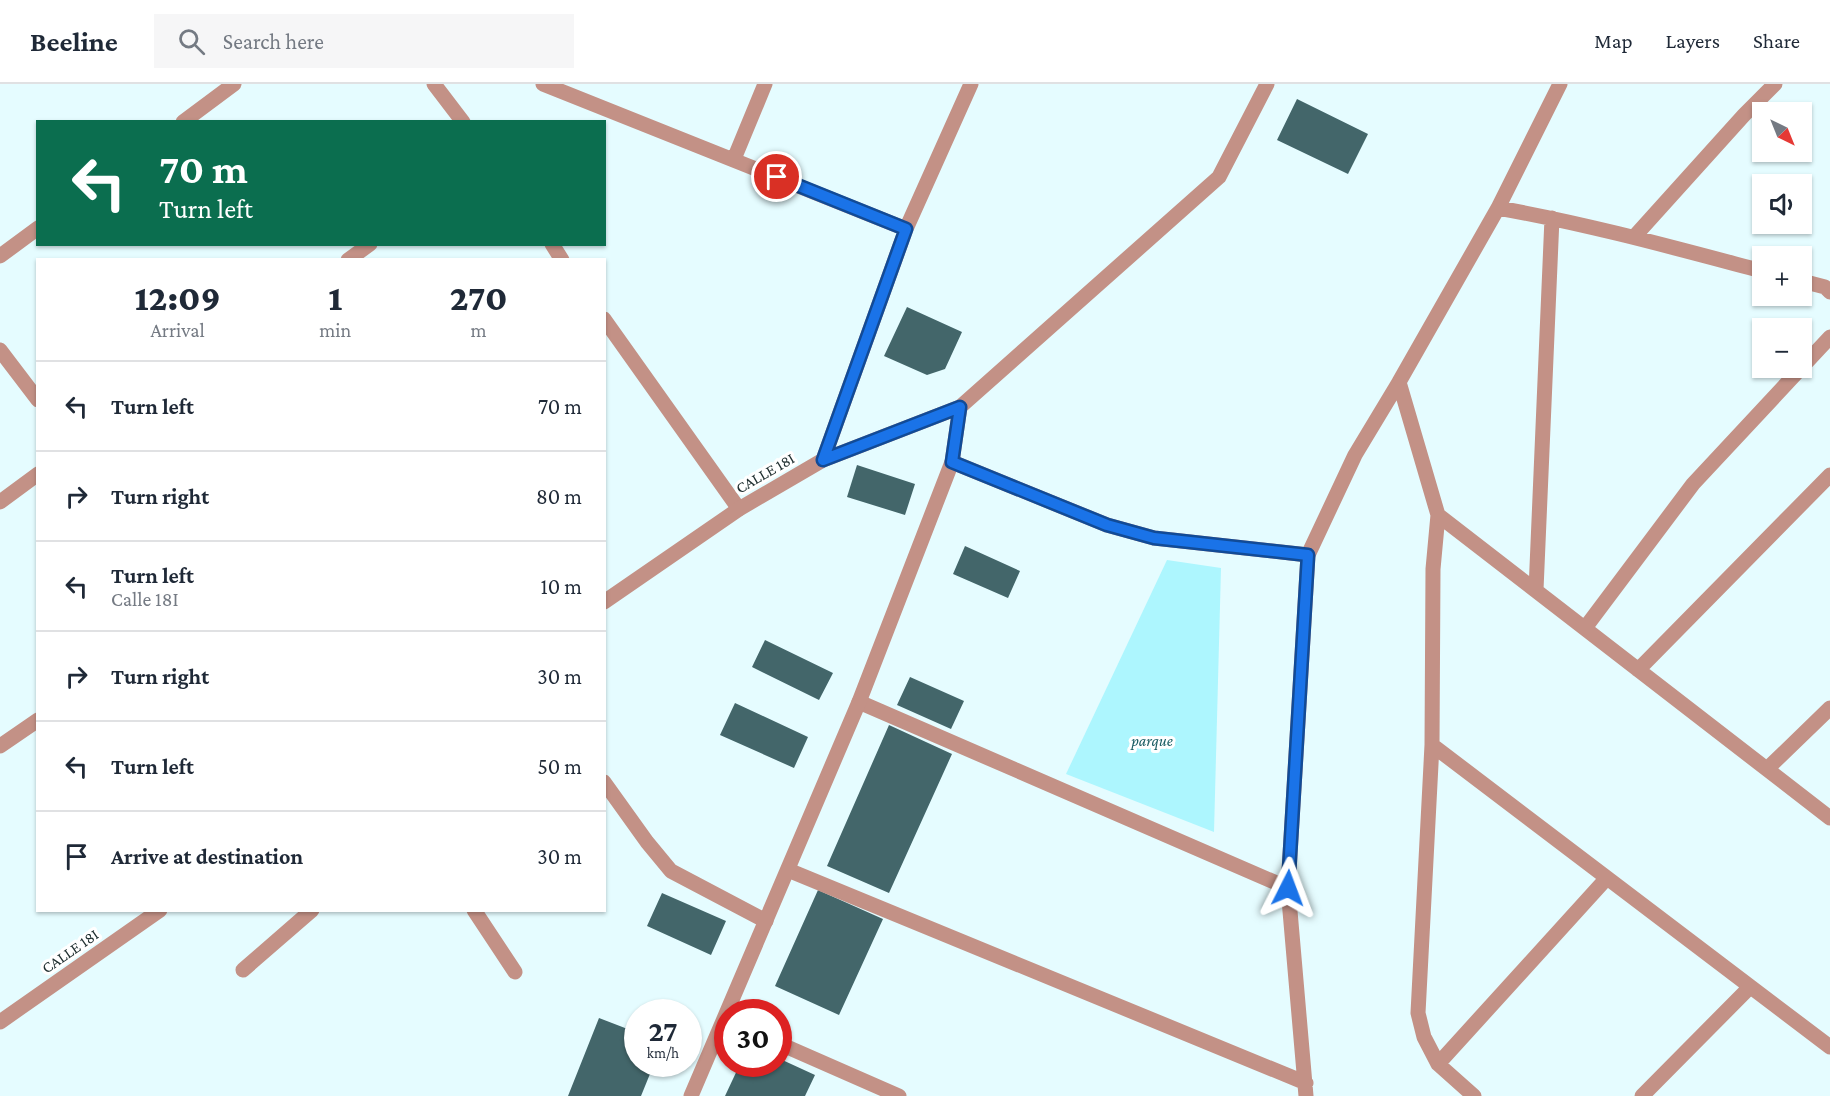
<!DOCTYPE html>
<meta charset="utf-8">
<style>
:root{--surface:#fff;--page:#f6f6f7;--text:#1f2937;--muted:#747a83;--line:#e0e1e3}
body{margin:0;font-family:"Crimson Pro",serif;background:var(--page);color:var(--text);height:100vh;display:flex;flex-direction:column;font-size:22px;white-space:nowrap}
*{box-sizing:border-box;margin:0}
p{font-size:20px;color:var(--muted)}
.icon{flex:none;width:33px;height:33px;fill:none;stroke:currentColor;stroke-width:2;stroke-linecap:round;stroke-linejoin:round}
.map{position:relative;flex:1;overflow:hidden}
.details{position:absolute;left:36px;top:174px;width:570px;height:654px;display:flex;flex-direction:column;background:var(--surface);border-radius:0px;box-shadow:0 2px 4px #0004}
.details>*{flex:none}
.hud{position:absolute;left:36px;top:36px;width:570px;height:126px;border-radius:0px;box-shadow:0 2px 4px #0004;background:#0b6e4f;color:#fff;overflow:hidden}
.needle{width:39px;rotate:137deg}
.buttons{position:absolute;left:1752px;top:18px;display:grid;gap:12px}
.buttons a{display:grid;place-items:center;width:60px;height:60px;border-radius:0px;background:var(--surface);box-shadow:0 2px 4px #0004;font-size:30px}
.speed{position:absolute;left:624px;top:915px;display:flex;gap:12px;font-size:30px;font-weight:700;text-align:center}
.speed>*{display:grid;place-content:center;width:78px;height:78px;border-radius:50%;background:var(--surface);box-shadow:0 2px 4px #0004;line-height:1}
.speed small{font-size:15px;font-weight:400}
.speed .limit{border:9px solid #d22;background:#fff;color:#111}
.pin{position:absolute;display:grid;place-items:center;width:51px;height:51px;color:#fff;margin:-26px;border:3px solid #fff;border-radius:50%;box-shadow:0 2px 6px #0007}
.me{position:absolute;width:66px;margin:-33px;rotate:3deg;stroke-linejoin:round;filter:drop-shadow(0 0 4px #0008)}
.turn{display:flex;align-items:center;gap:21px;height:126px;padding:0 24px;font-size:27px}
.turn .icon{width:78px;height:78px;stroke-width:2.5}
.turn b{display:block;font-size:42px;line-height:51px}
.eta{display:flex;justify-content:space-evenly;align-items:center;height:102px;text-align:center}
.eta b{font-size:36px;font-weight:800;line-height:42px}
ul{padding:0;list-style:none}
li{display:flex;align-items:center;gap:18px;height:90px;padding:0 24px;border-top:2px solid var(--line)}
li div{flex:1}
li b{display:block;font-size:22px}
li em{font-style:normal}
header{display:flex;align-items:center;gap:36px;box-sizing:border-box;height:84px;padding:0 30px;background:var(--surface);border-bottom:2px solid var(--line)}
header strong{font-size:28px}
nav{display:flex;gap:33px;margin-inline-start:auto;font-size:21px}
.search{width:420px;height:54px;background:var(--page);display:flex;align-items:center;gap:15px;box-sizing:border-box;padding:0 21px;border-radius:0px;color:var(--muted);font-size:22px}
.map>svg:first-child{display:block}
.green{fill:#adf6fe}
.building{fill:#43666a}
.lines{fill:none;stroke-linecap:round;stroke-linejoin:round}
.service{stroke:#c39186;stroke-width:15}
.minor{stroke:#c39186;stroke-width:15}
.tertiary{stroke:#c39186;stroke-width:15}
.route-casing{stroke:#114b97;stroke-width:15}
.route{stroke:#1a73e8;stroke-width:10}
.labels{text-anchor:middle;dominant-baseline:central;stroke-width:6;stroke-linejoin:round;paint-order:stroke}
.street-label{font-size:16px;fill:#203031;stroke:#fff}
.park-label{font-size:16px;font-style:italic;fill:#1c5e65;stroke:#fff}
</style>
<header>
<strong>Beeline</strong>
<div class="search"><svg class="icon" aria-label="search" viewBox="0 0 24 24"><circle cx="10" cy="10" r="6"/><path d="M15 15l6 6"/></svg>Search here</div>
<nav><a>Map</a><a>Layers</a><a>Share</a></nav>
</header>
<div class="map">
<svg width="1830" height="1012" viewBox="0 0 1830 1012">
<rect width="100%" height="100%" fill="#e5fcff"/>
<path class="green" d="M1167,476L1221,484L1214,748L1066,690Z"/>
<path class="building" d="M1297,15L1368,50L1348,90L1277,56Z
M907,223L962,248L945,285L927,291L884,272Z
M857,381L915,400L905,431L847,413Z
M965,462L1020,487L1008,514L953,490Z
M765,556L833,589L819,616L752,583Z
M910,593L964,617L951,645L897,621Z
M735,619L808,653L794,684L720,651Z
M889,641L952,670L889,809L827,782Z
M818,806L883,835L839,931L775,902Z
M662,809L726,837L711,871L647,842Z
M599,934L638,949V980H654L641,1012H568Z
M778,974L815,991L805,1012H725L740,980H778Z"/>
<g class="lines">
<path class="service" d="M952,378L1107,441L1154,454L1308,471
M474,826L515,888
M243,886L312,826"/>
<path class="minor" d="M434,0L463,38
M543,0L906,145
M183,38L234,0
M734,75L765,0
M1498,124C1588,140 1675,164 1762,187
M1634,153L1744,31L1775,0
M552,160L562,176
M0,172L38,144
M348,176L370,160
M1802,197L1825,203L1830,208
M604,235L739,425
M823,376L906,145L971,0
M0,418L38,390
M1438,431L1830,734
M1536,506L1552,134
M1585,544L1693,400L1830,253
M1638,586L1830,391
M859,618L1288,804
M1432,661L1830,963
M0,662L38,636
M1767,685L1830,624
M604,698L647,758L671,787L766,837
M788,786L1306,999
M778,959L899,1012
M1438,980L1606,795
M1306,1012L1288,804L1308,471L1355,371L1399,298
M1474,1012L1438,980L1424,953L1418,929L1432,661L1433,485L1438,431L1399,298L1498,124L1560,0
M1642,1012L1750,903"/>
<path class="tertiary" d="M0,266L38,316
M604,518L739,425L823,376L960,323
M0,938L160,826
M691,1012L859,618L952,378L960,323L1219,93L1267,0"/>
</g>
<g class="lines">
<defs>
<path id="route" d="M777,93L906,145L823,376L960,323L952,378L1107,441L1154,454L1308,471L1288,804"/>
</defs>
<use href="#route" class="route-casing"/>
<use href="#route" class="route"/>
</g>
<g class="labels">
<g class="street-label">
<text transform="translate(765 389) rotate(-30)">CALLE 18I</text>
<text transform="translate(70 867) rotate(-35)">CALLE 18I</text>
</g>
<g class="park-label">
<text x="1152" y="656">parque</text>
</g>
</g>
</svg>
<div class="buttons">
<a><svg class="needle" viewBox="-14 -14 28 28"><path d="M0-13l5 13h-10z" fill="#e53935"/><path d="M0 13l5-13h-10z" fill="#747a83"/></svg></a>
<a><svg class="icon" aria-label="sound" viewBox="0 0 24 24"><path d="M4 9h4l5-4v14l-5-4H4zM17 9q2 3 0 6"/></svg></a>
<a>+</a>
<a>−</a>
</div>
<div class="speed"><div>27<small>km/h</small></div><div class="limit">30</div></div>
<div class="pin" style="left:777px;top:93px;background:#d93025"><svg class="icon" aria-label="arrive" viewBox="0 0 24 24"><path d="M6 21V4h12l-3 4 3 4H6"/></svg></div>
<svg class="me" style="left:1288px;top:804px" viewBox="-20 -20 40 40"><path d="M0-17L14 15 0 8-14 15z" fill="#1a73e8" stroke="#fff" stroke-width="4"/></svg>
<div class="hud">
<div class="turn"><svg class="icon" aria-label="left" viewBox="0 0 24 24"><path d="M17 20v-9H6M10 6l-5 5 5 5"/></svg><div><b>70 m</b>Turn left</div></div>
</div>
<section class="details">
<div class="eta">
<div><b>12:09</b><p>Arrival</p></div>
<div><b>1</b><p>min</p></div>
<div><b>270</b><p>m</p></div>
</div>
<ul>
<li><svg class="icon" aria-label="left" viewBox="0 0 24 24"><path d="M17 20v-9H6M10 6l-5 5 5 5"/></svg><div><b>Turn left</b></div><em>70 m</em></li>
<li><svg class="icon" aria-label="right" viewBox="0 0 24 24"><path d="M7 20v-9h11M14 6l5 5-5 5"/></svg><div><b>Turn right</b></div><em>80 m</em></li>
<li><svg class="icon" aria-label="left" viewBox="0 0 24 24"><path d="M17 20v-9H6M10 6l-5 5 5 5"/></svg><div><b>Turn left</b><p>Calle 18I</p></div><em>10 m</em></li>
<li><svg class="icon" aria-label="right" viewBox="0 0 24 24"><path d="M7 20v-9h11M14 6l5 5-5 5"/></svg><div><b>Turn right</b></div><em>30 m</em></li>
<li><svg class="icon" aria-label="left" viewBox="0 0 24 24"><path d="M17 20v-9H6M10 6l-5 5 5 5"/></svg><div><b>Turn left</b></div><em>50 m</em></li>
<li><svg class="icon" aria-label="arrive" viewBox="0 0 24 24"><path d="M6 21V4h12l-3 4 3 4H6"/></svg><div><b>Arrive at destination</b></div><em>30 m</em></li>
</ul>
</section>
</div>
